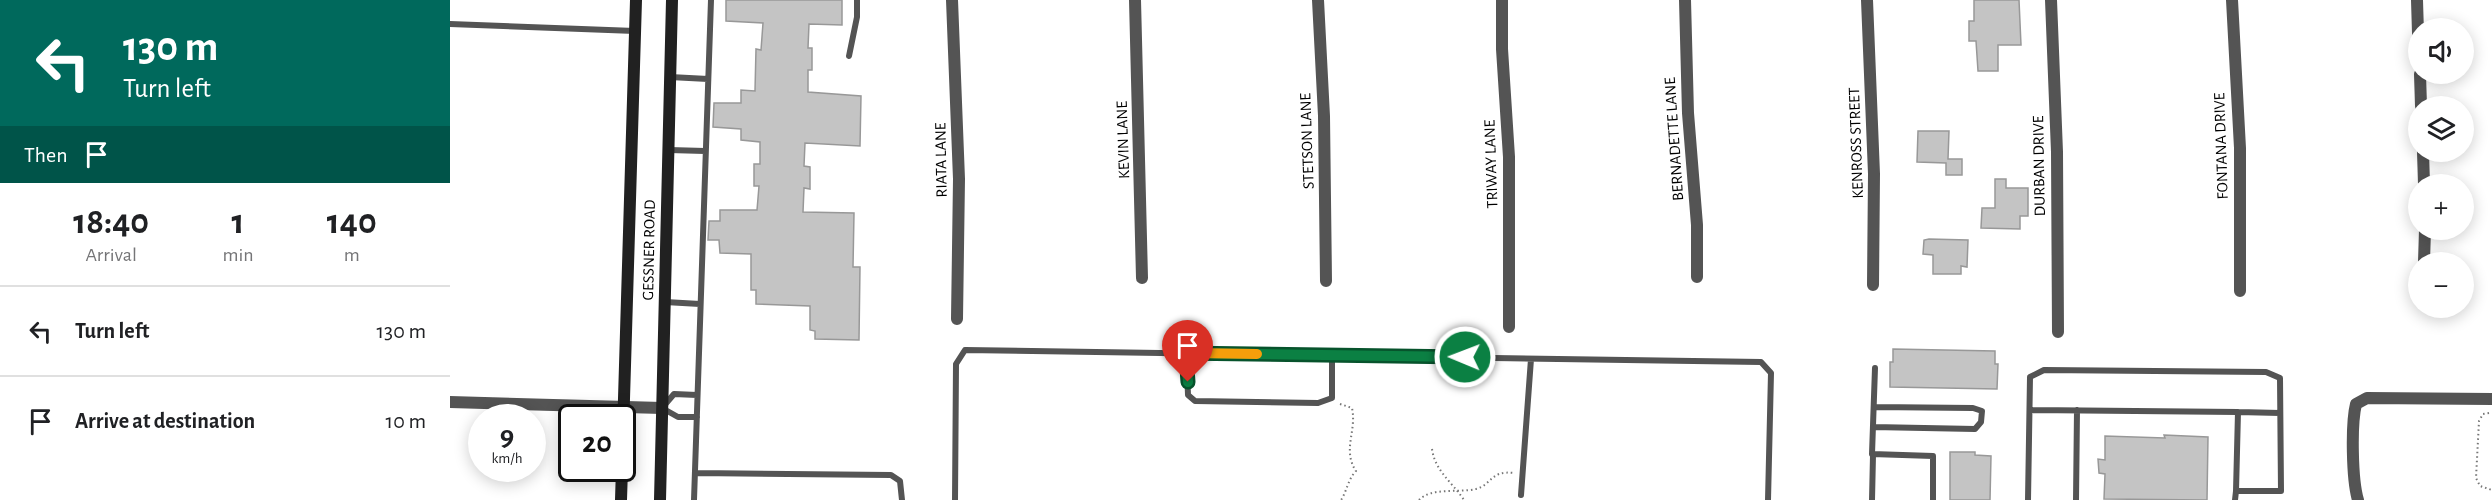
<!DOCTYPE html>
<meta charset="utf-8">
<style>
:root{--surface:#fff;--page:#f6f6f6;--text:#202124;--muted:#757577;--line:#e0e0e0}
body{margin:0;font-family:"Alegreya Sans",sans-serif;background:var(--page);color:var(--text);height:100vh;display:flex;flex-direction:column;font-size:22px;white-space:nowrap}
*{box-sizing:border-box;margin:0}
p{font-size:20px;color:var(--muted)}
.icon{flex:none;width:33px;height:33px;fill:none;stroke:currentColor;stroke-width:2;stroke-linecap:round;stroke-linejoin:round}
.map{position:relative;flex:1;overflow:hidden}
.panel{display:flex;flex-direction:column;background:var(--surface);width:450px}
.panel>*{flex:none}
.hud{background:#00695c;color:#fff;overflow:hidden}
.controls{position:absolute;left:1958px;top:18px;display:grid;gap:12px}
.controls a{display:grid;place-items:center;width:66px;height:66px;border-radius:50%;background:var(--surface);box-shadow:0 3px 15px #0003;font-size:30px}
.speed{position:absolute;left:18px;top:404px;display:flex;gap:12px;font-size:30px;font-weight:700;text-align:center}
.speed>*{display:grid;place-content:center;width:78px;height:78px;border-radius:50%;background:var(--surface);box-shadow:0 3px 15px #0003;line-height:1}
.speed small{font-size:15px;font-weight:400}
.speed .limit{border:3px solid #111;border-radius:9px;background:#fff;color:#111}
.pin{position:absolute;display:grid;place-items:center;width:51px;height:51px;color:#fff;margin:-62px -26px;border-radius:50% 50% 50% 0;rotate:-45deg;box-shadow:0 0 6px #0007}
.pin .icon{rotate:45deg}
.me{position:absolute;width:66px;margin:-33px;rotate:271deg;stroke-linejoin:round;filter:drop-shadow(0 0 4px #0008)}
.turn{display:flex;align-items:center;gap:21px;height:126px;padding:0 24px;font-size:27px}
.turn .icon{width:78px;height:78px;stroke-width:2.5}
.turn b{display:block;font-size:42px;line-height:51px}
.then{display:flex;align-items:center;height:57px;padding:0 24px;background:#0003;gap:12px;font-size:22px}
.eta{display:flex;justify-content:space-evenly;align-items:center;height:102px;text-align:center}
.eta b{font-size:36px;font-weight:700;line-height:42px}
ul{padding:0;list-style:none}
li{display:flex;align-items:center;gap:18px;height:90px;padding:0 24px;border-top:2px solid var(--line)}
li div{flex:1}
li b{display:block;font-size:22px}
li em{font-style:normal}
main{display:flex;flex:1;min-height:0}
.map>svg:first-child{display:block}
.building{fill:#c4c4c4;stroke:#989898;stroke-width:1.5}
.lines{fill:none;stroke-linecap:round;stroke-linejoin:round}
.path{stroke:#767676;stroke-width:2;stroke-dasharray:1.5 3;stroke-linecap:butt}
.service{stroke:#545454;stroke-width:6}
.minor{stroke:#545454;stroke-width:12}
.secondary{stroke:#212121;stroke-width:12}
.route-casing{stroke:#07532c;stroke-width:15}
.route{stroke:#0b8043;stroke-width:10}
.slow{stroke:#f59e0b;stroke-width:10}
.labels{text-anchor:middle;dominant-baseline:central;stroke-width:6;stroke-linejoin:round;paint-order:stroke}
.street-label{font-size:16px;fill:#000;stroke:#fff}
</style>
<main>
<section class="panel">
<div class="hud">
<div class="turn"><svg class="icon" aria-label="left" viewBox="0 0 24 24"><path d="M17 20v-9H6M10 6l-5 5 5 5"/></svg><div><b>130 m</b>Turn left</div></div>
<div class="then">Then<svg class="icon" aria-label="arrive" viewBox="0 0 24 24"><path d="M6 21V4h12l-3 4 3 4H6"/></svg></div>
</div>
<div class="eta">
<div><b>18:40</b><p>Arrival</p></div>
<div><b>1</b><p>min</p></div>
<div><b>140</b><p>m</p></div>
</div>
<ul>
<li><svg class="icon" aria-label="left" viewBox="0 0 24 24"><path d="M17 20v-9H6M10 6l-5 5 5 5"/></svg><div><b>Turn left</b></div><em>130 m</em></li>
<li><svg class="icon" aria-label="arrive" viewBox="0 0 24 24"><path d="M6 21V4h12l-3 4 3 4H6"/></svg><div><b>Arrive at destination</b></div><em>10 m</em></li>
</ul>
</section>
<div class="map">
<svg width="2042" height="500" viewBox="0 0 2042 500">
<rect width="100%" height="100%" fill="#fff"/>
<path class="building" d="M276,0H392V25L359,24L358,48H362V70H358V92L411,96L410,146L355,143L354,166L360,167V189L354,188L353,212L404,213L403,267H410L409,340L365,339V331L360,330V306L306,304V290H301V254L270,253L269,240H258L259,221H270V210H307L309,186H304V164H310V142L291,140V129L263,127L264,103H291V90L305,91L306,49L311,50L313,23L276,21Z
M1524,0H1569L1571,45H1548V71H1528L1526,41H1519V21H1524Z
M1468,131H1499L1498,159H1512V175H1496V163L1467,162Z
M1545,179H1556V188H1578V216H1570V229L1531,228L1532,208H1545Z
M1479,239L1518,240L1517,267L1511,266V274H1483V255L1473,254L1474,240Z
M1443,349L1545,351V364H1548L1547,389L1440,387V362H1443Z
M1714,435L1758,437L1757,500L1654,499L1655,474L1649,473L1648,459L1655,460V436L1715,438Z
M1500,452H1525V455L1541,456L1540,500H1500Z"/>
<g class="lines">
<path class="path" d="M890,404L902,408C907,431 892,450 906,471C898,479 897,491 891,500
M2039,413L2033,414L2029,421L2026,478L2030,486L2042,490
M982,449C985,471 1002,482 1014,500
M969,500C981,487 1009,493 1026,489C1042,485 1040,470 1064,473"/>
<path class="service" d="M0,24L185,31
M399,56L407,17V0
M220,77L258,79
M219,150L255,151
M215,302L250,304
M728,353L737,369L738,395L745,401L868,403L882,398V355
M1425,368L1422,454L1483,456V500
M1788,412L1830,413
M247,417H228L212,408L224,394L247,395
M1423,427L1525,429L1531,422L1532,411L1523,408L1424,407
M246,473L441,475L450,481L452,500
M1071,495L1081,359
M244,500L261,0
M505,500L506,364L515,350L1311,362L1321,373L1318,500
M1422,500L1423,455
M1578,500L1580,377L1594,370L1816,372L1830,378L1831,491H1786L1788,412L1580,410
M1626,500L1627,410
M1785,500L1786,491"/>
<path class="minor" d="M502,0L509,179L507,319
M685,0L692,278
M868,0L874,116L876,281
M1052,0V49L1059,157V327
M1235,0L1238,113L1247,225V277
M1417,0L1424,174L1423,285
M1601,0L1607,152L1608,332
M1782,0L1790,148V291
M1967,0L1968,33
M1970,74L1971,106
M1973,152L1974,184
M1974,262L1975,230
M0,402L212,408
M1908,500C1902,480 1901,424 1906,404L1917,398L2042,399"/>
<path class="secondary" d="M172,465L186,0
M171,500L172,468
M210,500L222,0"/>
</g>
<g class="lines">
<defs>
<path id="route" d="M738,382L737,369L728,353L1015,357"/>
</defs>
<use href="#route" class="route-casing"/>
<use href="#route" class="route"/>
<path class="slow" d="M744,353L807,354"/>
</g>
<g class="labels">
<g class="street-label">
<text transform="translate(1224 139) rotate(-94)">BERNADETTE LANE</text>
<text transform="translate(673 140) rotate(-92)">KEVIN LANE</text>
<text transform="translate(857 141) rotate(-92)">STETSON LANE</text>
<text transform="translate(1406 143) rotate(-92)">KENROSS STREET</text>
<text transform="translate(1771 146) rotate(-92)">FONTANA DRIVE</text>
<text transform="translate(491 160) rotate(-91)">RIATA LANE</text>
<text transform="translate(1041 164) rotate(-92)">TRIWAY LANE</text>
<text transform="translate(1589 166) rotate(-91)">DURBAN DRIVE</text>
<text transform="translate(199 250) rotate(-89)">GESSNER ROAD</text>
</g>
</g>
</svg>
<div class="controls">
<a><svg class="icon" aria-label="sound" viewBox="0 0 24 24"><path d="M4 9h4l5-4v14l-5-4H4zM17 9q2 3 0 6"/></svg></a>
<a><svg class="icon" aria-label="layers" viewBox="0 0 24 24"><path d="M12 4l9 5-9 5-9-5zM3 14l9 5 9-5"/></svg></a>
<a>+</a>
<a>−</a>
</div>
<div class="speed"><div>9<small>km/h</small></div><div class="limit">20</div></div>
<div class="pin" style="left:738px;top:382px;background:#d93025"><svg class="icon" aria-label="arrive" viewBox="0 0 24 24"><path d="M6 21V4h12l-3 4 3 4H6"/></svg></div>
<svg class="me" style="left:1015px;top:357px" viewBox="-20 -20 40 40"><circle r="17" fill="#0b8043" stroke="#fff" stroke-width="3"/><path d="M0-11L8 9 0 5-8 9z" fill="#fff"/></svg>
</div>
</main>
